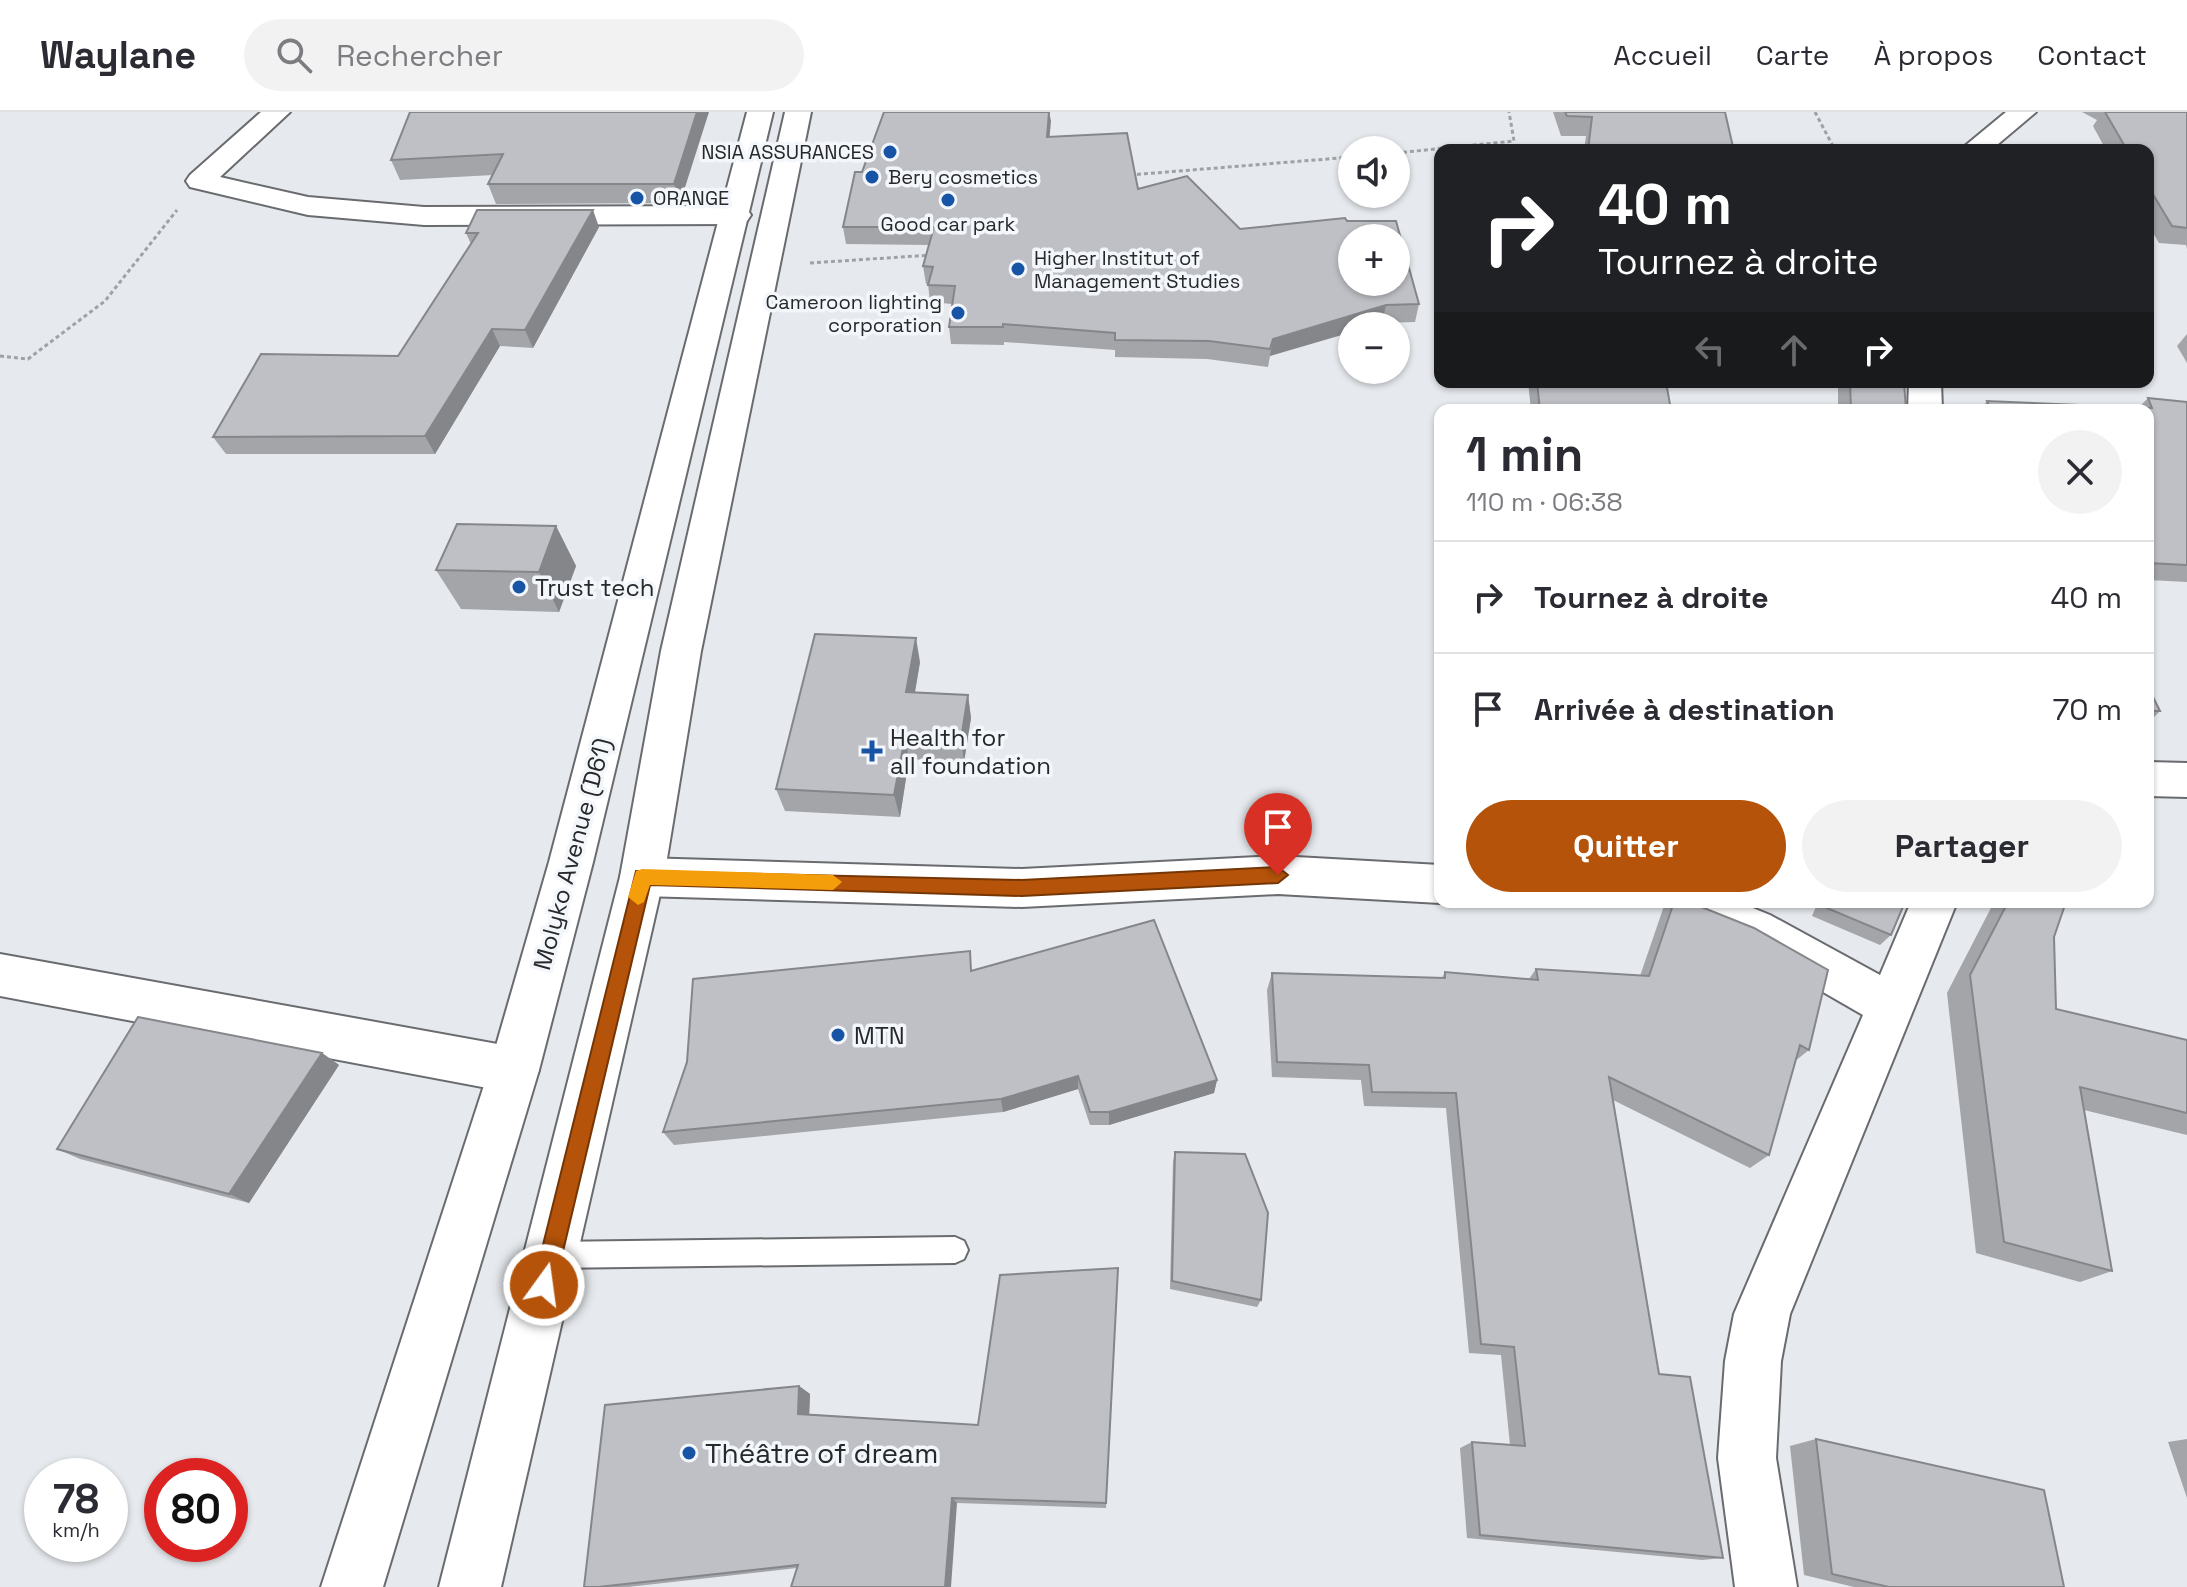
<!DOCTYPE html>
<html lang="fr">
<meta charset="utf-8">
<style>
:root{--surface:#fff;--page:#f2f2f3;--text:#2b2b33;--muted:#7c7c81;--line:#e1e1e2;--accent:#b45309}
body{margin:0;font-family:"Space Grotesk",sans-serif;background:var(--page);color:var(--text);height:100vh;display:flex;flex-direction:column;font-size:30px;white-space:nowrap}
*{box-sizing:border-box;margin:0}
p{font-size:26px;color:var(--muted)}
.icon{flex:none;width:44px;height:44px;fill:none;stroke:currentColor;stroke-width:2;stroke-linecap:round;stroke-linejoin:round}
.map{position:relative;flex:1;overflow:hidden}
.drawer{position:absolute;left:1434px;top:292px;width:720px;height:504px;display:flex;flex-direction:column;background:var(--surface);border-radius:16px;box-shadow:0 2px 6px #0004}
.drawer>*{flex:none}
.top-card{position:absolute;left:1434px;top:32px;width:720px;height:244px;border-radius:16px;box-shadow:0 2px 6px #0004;background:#202124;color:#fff;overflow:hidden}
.buttons{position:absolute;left:1338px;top:24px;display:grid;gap:16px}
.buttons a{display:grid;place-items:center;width:72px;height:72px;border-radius:50%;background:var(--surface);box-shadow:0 2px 6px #0004;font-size:40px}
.speed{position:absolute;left:24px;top:1346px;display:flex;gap:16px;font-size:40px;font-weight:700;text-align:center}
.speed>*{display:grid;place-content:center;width:104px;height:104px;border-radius:50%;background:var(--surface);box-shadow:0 2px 6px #0004;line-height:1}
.speed small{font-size:20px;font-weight:400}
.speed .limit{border:12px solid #d22;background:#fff;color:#111}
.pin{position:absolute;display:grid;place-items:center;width:68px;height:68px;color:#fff;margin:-82px -34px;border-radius:50% 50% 50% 0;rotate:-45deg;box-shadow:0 0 8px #0007}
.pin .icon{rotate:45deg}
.me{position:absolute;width:88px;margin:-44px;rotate:14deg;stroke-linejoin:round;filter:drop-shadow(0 0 6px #0008)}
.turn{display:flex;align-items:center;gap:28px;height:168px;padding:0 32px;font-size:36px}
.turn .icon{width:104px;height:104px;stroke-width:2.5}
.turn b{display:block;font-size:56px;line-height:68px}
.lanes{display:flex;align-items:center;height:76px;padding:0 32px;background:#0003;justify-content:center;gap:40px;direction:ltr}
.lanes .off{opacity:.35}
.round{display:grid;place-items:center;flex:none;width:84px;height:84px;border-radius:42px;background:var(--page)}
.head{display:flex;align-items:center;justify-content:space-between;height:136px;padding:0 32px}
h1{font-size:48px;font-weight:700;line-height:60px}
.button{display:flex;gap:16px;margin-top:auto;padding:16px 32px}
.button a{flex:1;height:92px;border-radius:48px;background:var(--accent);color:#fff;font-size:32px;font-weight:700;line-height:92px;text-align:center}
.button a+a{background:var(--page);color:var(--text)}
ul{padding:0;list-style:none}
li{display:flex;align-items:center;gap:24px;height:112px;padding:0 32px;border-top:2px solid var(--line)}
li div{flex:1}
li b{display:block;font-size:30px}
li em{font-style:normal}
header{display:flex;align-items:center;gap:48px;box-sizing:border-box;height:112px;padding:0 40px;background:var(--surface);border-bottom:2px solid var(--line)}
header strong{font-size:38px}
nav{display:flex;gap:44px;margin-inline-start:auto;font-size:28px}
.search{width:560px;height:72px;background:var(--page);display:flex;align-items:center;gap:20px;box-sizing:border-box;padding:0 28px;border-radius:44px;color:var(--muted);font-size:30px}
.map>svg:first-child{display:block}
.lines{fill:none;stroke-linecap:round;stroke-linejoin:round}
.lane-casing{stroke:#696b6f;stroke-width:4}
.street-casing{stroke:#696b6f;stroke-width:4}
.highway-casing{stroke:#696b6f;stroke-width:4}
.path{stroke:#9fa1a5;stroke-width:3;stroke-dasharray:4 3;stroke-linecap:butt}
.lane{fill:#fff;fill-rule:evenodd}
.street{fill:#fff;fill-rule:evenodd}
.highway{fill:#fff;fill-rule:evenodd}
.wall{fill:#a3a5a9}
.shaded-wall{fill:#85868a}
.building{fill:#bec0c5;stroke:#85868a;stroke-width:2;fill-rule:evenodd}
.route{fill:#b45309;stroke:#753606;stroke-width:2}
.slow{fill:#f59e0b}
.poi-dot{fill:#1854a5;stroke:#f3f6fa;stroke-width:3}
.labels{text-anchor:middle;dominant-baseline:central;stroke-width:7;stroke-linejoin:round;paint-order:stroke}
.far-poi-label{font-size:20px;fill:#27282a;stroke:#f3f6fa;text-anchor:start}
.poi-label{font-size:24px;fill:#27282a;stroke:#f3f6fa;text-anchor:start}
.street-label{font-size:24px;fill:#27282a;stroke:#f3f6fa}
.near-poi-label{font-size:28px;fill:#27282a;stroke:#f3f6fa;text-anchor:start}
</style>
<header>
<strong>Waylane</strong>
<div class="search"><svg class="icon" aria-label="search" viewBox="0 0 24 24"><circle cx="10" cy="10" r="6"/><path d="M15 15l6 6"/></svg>Rechercher</div>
<nav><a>Accueil</a><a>Carte</a><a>À propos</a><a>Contact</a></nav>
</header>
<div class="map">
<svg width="2187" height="1475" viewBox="0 0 2187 1475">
<rect width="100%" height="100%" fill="#e6e9ed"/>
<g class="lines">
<defs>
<path id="lane" d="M955,1125L964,1129L968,1138L964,1147L955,1151L551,1156L541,1153L538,1143L541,1133L551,1130Z"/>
<path id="street" d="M261,0H290L220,65L308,85L424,95L737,94L747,97L751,103L747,109L737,112L424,113L308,103L190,75L186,69L190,63Z
M2006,0H2036L1991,38H1960Z
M1909,270H1941L1942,298H1908Z
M2148,650L2187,651V685L2148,684Z
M1278,744L1440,753V790H1443L1440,791L1278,782L1022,795L642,784L626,778L620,765L626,752L642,746L1022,757Z
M1665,790H1738L1770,803L1880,863L1911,790H1957L1790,1202L1781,1249L1776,1346L1797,1475H1735L1718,1346L1725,1249L1734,1202L1863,903L1738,831L1672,804Z
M0,842L514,935L531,942L539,958L531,974L514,981L0,884Z"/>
<path id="highway" d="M747,0H773L593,750L539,958L383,1475H321L489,958L549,750Z
M785,0H811L701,539L664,765L501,1475H439L620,765L661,539Z"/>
</defs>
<use href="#lane" class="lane-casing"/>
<use href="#street" class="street-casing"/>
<use href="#highway" class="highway-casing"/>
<path class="path" d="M1815,0L1835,38
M1396,41L1514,29L1509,0
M1130,63L1352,45
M810,151L932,143
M0,244L28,247L105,189L177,98"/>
<use href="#lane" class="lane"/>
<use href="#street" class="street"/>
<use href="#highway" class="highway"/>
</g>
<path class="wall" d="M884,0H1050L1049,24L1138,77L1240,117L1347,109L1419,192L1415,210L1382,211L1372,214H1352L1270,244L1268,255L1207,247L1115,245V238L1004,230V233L951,232L949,215L952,192L930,190L928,172H926L923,154L929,133L846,132L843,115Z
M1553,0H1725L1733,35L1750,38H1584L1586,24H1561Z
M2082,0H2187V137L2186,133L2159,131L2148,112V38H2106L2093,14L2097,8Z
M707,2L680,91L496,92L488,72L493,63L400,68L391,48Z
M599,115L533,236L500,234L435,342H226L213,325L398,244L471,132L466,121Z
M2187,222V251L2177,234Z
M1528,270H1666L1671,298H1531Z
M1818,270H1904L1906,298H1838V273Z
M2148,286L2187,290V470L2148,468V298H1980L1987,289L2139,295Z
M556,414L576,454L559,500L461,497L436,458Z
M920,550L915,580L968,583L971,606L964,650L909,647L900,705L785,699L776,677Z
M2148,575L2160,599L2151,608H2148Z
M1667,790H1689L1809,938L1795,949L1769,1043L1750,1056L1613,988L1659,1262L1723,1446L1702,1448L1467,1426L1460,1336L1472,1330L1510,1333L1501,1243L1469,1241L1446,996L1364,994L1361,968L1272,965L1267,878L1272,861L1442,866L1445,860L1529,867L1536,857L1640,864L1664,794Z
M1818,790H1905L1891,823L1880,833L1812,804Z
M1994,790H2066L2054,825L2056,897L2187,928V1023L2084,998L2112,1159L2080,1170L1976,1141L1947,881Z
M973,858L1217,968L1214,981L1109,1013H1090L1078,977L1003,1000L674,1033L663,1020Z
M322,941L339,953L249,1091L80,1047L57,1037Z
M1175,1040L1261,1188L1257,1195L1170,1177L1173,1050Z
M1118,1156L1106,1396L957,1391L797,1456L628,1475H584L799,1274L810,1282L809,1302L978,1313Z
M1816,1327L2064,1475H1854L1804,1463L1790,1334Z
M2187,1327V1386L2168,1330Z"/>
<path class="shaded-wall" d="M697,0H709L680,91L674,72Z
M1049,0L1051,9L1048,42L1047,25Z
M593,98L599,115L533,236L525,218Z
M1386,193L1382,211L1372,214H1352V220L1270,244L1268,255L1273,227Z
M492,217L500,234L435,342L425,324Z
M556,414L576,454L559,500L539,460Z
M916,526L920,550L911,603L906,580Z
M968,583L971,606L964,650L961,627Z
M905,625L909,647L900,705L894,683Z
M322,941L339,953L249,1091L229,1082Z
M1078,964V977L1003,1000L1001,987Z
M1217,968L1214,981L1109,1013V1000Z
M799,1274L810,1282L809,1309L798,1302Z
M952,1386L957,1391L951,1475H945Z"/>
<path class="building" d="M410,0H697L674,72H488L503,42L391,48Z
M884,0H1049L1047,25L1127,21L1138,77L1187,64L1240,117L1345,106L1347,109H1396L1419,192L1386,193L1273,227L1270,237L1209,229L1115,228V221L1003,212V215H949L955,174L928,173L933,155L923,154L934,115H843L855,60H862ZM1352,126H1396V170H1352Z
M1565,0H1725L1733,35L1750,38H1588L1592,5L1567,4Z
M2105,0H2187V116L2172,114L2148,74V38H2127Z
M477,98H593L525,218L492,217L425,324L213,325L261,242L398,244L478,121H466Z
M1537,270H1666L1671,298H1540Z
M1850,270H1904L1906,298H1851Z
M2148,286L2187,290V453L2148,451V298H1991L1987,289L2152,296Z
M457,412L556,414L539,460L436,458Z
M815,522L916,526L906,580L968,583L961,627L905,625L894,683L776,677Z
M2148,575L2160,599H2148Z
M1674,790H1689L1754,816L1828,858L1809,938L1800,933L1769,1043L1609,965L1659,1262L1690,1265L1723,1446L1480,1423L1472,1330L1525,1334L1514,1235L1481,1232L1456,981L1372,980L1369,953L1277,950L1272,861L1445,866V860L1538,868L1536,857L1649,864Z
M1824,790H1905L1891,823L1822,794Z
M2008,790H2066L2054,825L2056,897L2187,928V1001L2080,975L2112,1159L2004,1130L1970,863Z
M1154,808L1217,968L1109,1000H1090L1078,964L1001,987L663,1020L687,950L693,867L970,839L971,859Z
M138,905L322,941L229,1082L57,1037Z
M1175,1040L1245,1042L1268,1101L1261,1188L1172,1169Z
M1118,1156L1106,1391L952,1386L945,1475H791L798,1453L598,1475H584L605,1293L799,1274L798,1302L978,1313L1000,1163Z
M1816,1327L2044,1378L2064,1475H1889L1832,1462Z"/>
<path class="route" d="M1278,755L1288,763L1278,771L1022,784L650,773L555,1173L552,1181L544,1184L536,1181L533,1173L636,759L1022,768Z"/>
<path class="slow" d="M642,757L833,763L842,770L833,778L650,773L644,790L638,793L628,785L636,759Z"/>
<g class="poi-dot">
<circle cx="890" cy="40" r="8"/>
<circle cx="872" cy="65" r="8"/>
<circle cx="637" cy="86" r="8"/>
<circle cx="948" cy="88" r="8"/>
<circle cx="1018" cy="157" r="8"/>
<circle cx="958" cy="201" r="8"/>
<circle cx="519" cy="475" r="8"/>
<path d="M868 627h8v8h8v8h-8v8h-8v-8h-8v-8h8z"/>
<circle cx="838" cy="923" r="8"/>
<circle cx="689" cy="1341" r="8"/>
</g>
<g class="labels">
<g class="far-poi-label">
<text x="874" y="40" text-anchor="end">NSIA ASSURANCES</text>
<text x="888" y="65">Bery cosmetics</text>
<text x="653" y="86">ORANGE</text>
<text x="948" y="112" text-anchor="middle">Good car park</text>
<text x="1034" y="146">Higher Institut of<tspan x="1034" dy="23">Management Studies</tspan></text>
<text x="942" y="190" text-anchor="end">Cameroon lighting<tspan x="942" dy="23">corporation</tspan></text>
</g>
<g class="poi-label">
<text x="535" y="475">Trust tech</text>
<text x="890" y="625">Health for<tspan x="890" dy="28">all foundation</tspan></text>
<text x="854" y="923">MTN</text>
</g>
<g class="street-label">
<text transform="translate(572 742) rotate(-75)">Molyko Avenue (D61)</text>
</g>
<g class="near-poi-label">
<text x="705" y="1341">Théâtre of dream</text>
</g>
</g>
</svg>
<div class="buttons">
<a><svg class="icon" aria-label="sound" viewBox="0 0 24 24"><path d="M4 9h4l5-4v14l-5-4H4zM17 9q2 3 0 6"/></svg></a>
<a>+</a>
<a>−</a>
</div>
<div class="speed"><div>78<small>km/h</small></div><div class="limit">80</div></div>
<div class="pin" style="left:1278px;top:763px;background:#d93025"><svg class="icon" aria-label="arrive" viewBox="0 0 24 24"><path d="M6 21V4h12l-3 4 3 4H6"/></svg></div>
<svg class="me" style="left:544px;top:1173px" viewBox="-20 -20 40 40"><circle r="17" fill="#b45309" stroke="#fff" stroke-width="3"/><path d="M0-11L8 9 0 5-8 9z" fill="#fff"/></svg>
<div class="top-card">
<div class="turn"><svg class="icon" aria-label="right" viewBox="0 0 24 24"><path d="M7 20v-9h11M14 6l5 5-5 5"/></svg><div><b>40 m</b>Tournez à droite</div></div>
<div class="lanes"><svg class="icon off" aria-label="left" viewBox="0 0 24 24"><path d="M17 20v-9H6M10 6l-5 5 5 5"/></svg><svg class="icon off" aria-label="ahead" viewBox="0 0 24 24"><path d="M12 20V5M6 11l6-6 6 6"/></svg><svg class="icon" aria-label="right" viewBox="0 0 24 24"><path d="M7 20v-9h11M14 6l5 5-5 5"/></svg></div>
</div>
<section class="drawer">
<div class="head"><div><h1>1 min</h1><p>110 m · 06:38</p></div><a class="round"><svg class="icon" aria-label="close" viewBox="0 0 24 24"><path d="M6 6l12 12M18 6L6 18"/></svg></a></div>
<ul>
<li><svg class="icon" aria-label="right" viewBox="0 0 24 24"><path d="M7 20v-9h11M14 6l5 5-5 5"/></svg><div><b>Tournez à droite</b></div><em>40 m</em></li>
<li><svg class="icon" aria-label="arrive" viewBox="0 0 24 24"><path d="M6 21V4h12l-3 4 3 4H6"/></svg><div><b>Arrivée à destination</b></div><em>70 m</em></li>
</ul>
<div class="button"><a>Quitter</a><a>Partager</a></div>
</section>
</div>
